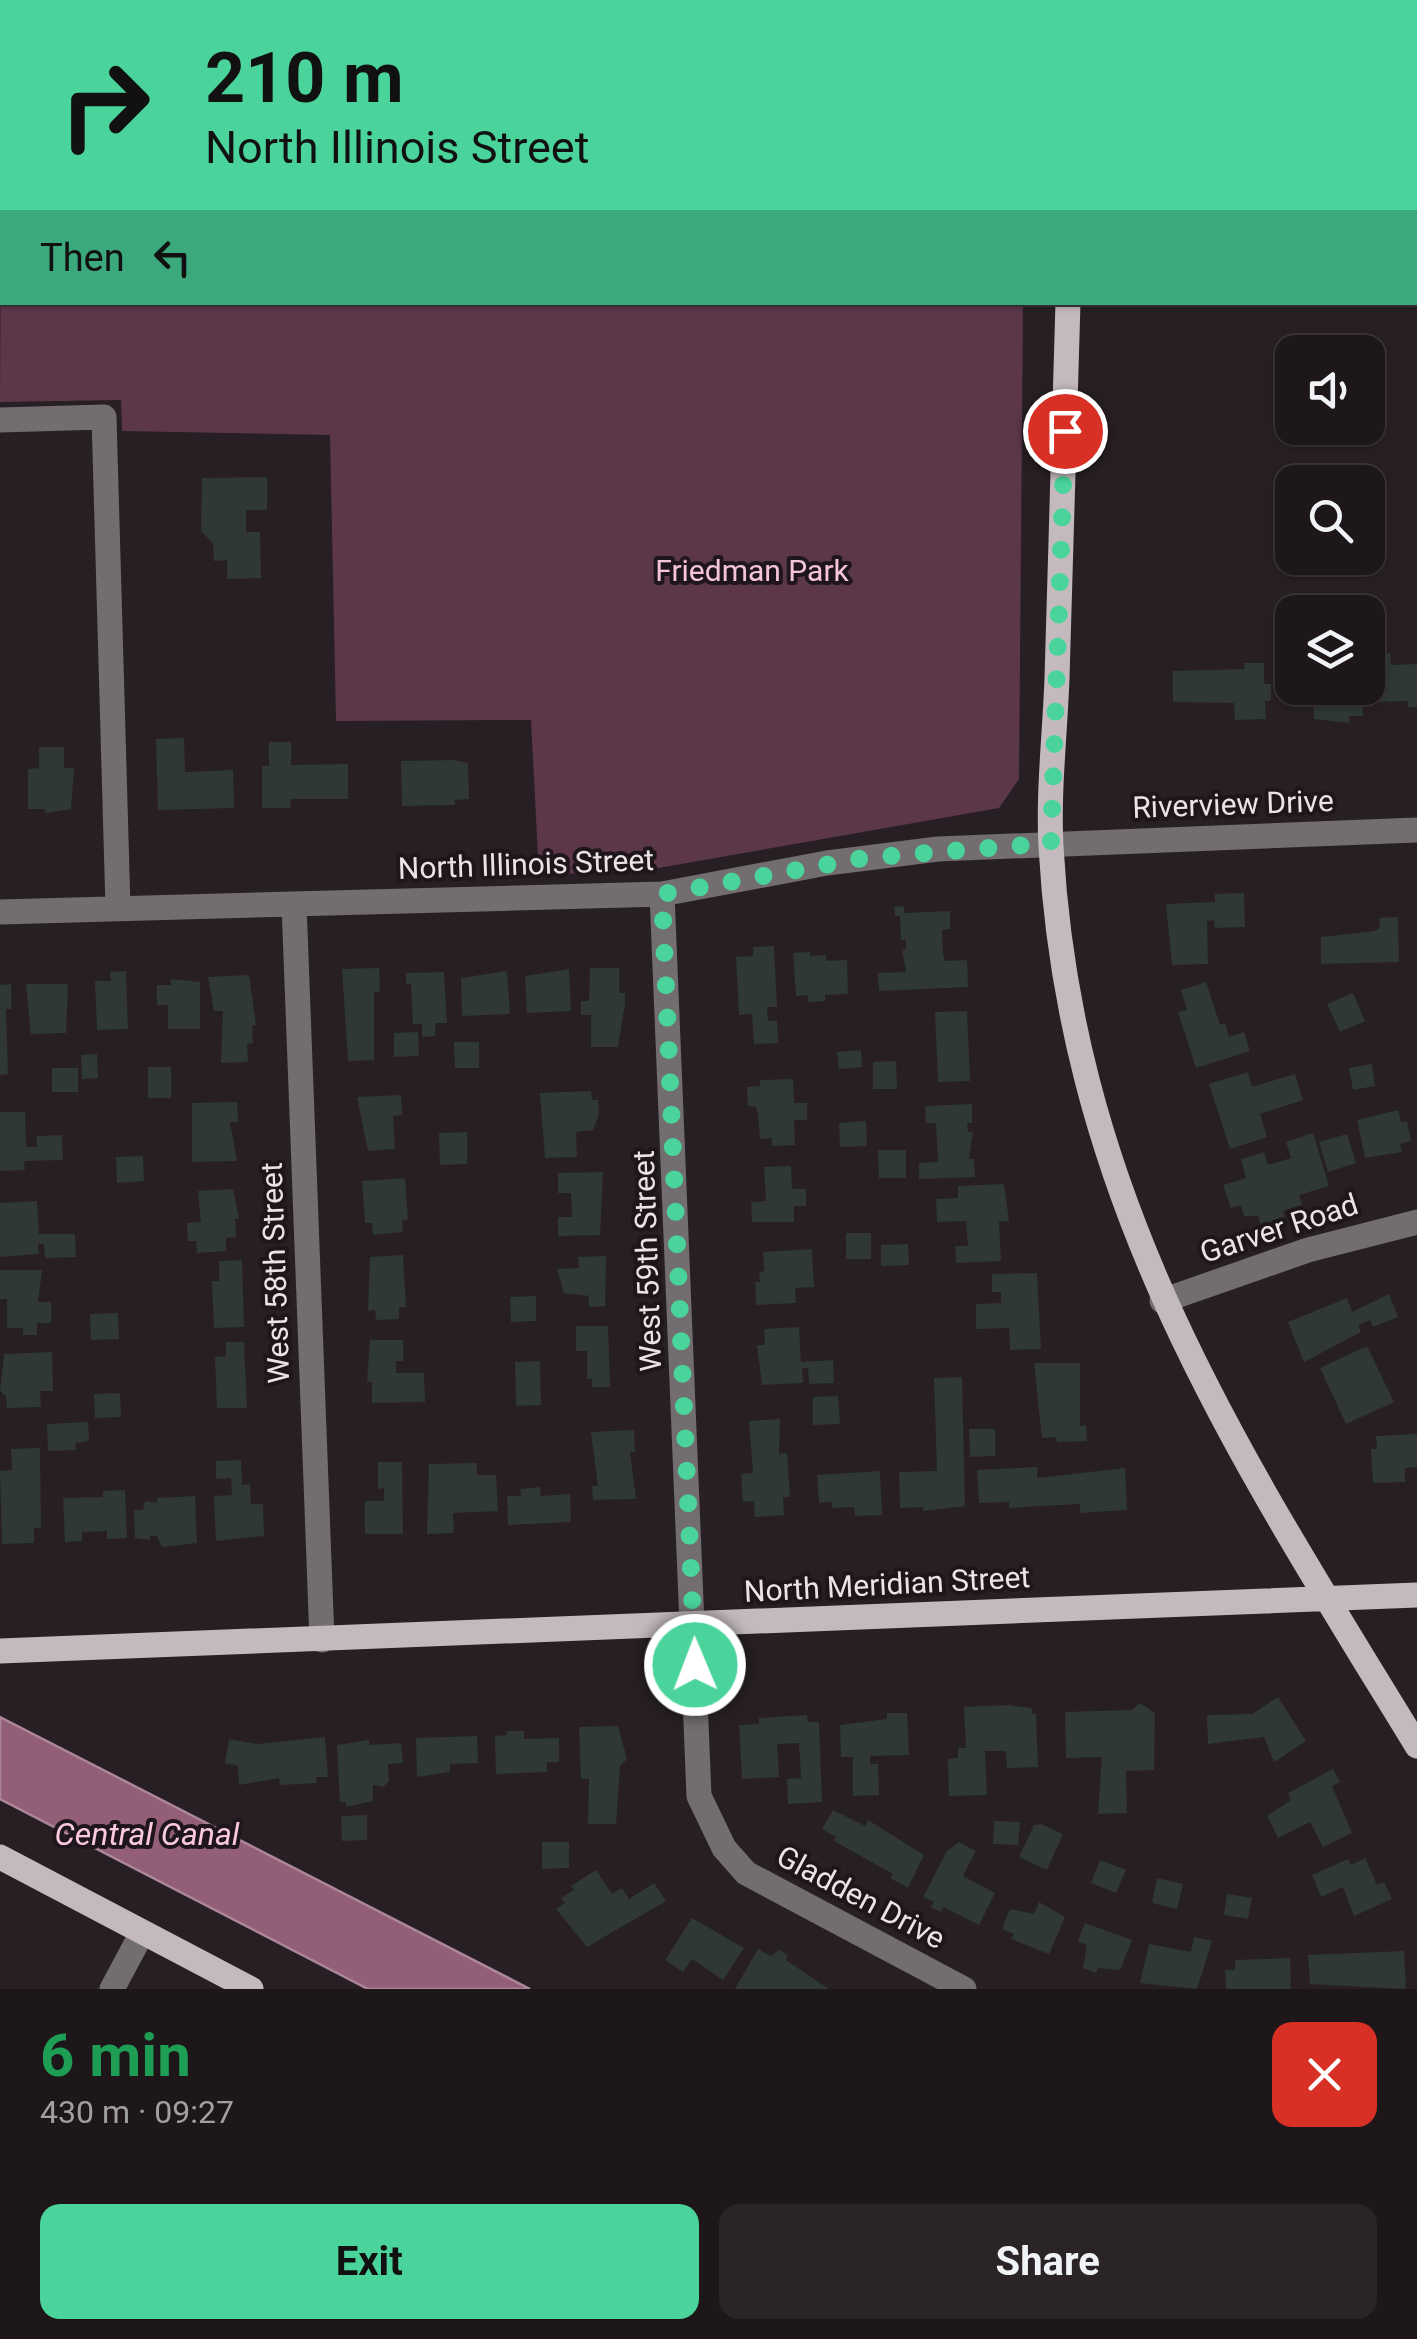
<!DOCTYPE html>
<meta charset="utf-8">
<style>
:root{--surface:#1d171a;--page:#2a2427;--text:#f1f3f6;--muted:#a09fa2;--line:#3b3639;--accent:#4ad49c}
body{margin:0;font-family:Roboto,sans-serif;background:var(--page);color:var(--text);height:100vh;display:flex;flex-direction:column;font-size:38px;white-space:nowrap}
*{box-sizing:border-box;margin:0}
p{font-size:32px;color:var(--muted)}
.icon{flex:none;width:55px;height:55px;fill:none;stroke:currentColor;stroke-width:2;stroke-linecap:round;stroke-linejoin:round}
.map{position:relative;height:1989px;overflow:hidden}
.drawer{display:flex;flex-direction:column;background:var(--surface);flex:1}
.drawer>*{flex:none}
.hud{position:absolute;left:0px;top:0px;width:1418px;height:305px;box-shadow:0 2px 8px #0004,0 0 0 2px var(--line);background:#4ad49c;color:#111;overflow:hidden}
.controls{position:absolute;left:1275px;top:335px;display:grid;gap:20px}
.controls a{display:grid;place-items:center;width:110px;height:110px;border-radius:20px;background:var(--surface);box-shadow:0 2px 8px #0004,0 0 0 2px var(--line);font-size:50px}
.pin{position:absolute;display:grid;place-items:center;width:85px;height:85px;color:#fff;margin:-42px;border:5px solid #fff;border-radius:50%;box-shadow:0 2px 10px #0007}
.me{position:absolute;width:110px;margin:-55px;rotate:359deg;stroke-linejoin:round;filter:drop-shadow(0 0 8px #0008)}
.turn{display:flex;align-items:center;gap:35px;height:210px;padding:0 40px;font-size:45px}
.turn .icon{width:130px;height:130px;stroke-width:2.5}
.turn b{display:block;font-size:70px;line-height:85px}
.then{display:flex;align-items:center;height:95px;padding:0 40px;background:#0003;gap:20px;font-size:38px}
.round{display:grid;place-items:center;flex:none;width:105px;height:105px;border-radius:20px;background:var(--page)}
.summary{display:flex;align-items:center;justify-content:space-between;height:170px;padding:0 40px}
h1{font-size:60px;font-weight:700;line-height:75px;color:#1e9e55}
.cta{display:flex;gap:20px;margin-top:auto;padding:20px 40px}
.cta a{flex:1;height:115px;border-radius:20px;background:var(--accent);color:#111;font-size:40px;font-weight:700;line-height:115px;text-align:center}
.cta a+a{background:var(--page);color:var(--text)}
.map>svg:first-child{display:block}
.green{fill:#5c374a}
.water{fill:#925e78;stroke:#ac8699;stroke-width:2.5}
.building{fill:#2f3833}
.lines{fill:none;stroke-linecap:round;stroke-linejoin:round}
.minor{stroke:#726d6f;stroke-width:25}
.major{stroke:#c4babe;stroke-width:25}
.route{stroke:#4ad49c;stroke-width:18;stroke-dasharray:0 32.4}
.labels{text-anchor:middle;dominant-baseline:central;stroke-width:8;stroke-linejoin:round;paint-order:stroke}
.park-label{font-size:30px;fill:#f5c4dc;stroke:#1e161a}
.street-label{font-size:30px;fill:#eae4e7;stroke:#1e161a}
.water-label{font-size:32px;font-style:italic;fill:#fac9e1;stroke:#1e161a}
</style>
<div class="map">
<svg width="1417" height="1989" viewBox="0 0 1417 1989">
<rect width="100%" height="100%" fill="#271f23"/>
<path class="green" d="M2,19V302L1023,303L1019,779L999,808L647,870L539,875L531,720L336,721L330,435L122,431L121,400L0,402Z"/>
<path class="water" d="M0,0H859L870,2H2L0,20Z
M0,1717L530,1989H368L0,1799Z"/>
<path class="building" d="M267,477V510H246V532H260L261,578L227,579V560L214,561L213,543L201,531L202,478Z
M1347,596V612H1317V597Z
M1368,653H1390L1391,665L1417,664V707H1408V701L1369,702Z
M1244,663H1264V684H1271V701H1265L1266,719L1235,720L1234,703L1173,702V671L1245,669Z
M1313,688H1362L1363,716H1349L1350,723L1314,719Z
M184,738L185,772L233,770L234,808L158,810L156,739Z
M269,742H291V765L348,764V799H290L291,808H262V766H269Z
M39,747H64V768H74L71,809L45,813V809H28V769L39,768Z
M454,760L468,763L469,799L455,800V805L402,806L401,761Z
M1244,893L1245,927L1215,928L1214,920L1207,921L1208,964L1172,965L1166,904L1215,902V894Z
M904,906V913L950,911V929L942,930L943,954L945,961L967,960L968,987L879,991L878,973L906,972L902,949H906V940H901L900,916H895L894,907Z
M1398,917L1399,962L1321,964V937L1375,931L1380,928L1379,918Z
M774,946L777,1007H767L768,1021H777L778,1043L754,1044L752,1014L739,1015L736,957L753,956V947Z
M810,952V956L826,955V961L847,960L848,994L825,995V1001L808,1002V995L796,996L793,953Z
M379,968L380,992H374V1060L348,1061L342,969Z
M590,968H619V993H625V1004L618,1047H591V1015H581V1001H589Z
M569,969L571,1011L527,1013L525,976Z
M126,971L128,1029L97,1030L95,981H111L110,972Z
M507,971L510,1014L462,1016L461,978Z
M444,972L447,1023H435V1036L422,1037V1024H413L411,984H406V973Z
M249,975L256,1025L252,1026L253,1043L247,1044L248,1062L221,1063L223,1011H214L208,977Z
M171,979L200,982V1029H168V1005H157V985H171Z
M1206,982L1220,1025L1225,1023L1229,1037L1244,1032L1250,1051L1196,1068L1178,1012L1187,1010L1181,990Z
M11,984V1009H6L8,1074L0,1075V985Z
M26,984H68L66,1033L31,1034Z
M1353,993L1365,1021L1340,1032L1327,1004Z
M967,1011L970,1081L938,1082L935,1012Z
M418,1032L419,1056L394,1057V1033Z
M454,1042H479V1068H455Z
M861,1050L862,1067L839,1069L837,1052Z
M97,1054L98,1078L82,1079L81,1055Z
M896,1061L897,1089H873V1062Z
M1372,1064L1375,1086L1353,1090L1349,1068Z
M148,1067H171V1098H148Z
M52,1068H78V1092H52Z
M1248,1072L1252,1087L1295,1074L1303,1100L1260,1114L1267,1137L1230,1149L1209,1084Z
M793,1079L794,1103H807V1120H794L795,1145L772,1146V1138L760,1139L758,1113L755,1106H748L747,1087L760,1086V1080Z
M591,1091L592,1100H598L599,1115L593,1130L576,1132L577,1157L545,1158L540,1093Z
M401,1095L402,1115L393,1116L395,1149L368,1151L357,1097Z
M237,1102L238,1122H230L237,1161L192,1162V1103Z
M972,1104V1123H967L968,1132H973L969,1159H974L975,1177L919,1179V1163L938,1162L936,1123H926L925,1106Z
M1398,1110L1401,1122L1407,1121L1411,1141L1400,1144L1402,1152L1365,1158L1357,1120Z
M0,1112H25L26,1147H37V1136L62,1135L63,1160L24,1161L25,1170L0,1171Z
M866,1121L867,1146L840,1147L839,1123Z
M467,1132V1164L440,1165L439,1133Z
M1313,1133L1329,1186L1299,1195L1302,1205L1283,1211L1285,1219L1262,1228L1258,1216H1244L1241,1205L1231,1208L1223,1185L1246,1178L1241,1159L1264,1152L1268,1165L1291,1158L1286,1142Z
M1347,1134L1356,1163L1328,1172L1319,1142Z
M878,1150H906V1178H879Z
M143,1156L144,1181L117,1183L116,1157Z
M791,1166L792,1189H806V1206H794V1222H752L751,1202L766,1201L764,1167Z
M603,1172L600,1235L558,1236V1217H572L571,1193H558V1173Z
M405,1178L408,1220H402L403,1232L373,1235L372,1223H365L362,1181Z
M1004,1184L1009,1221L999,1222L1001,1261L956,1263L955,1246H968L966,1221L937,1222L936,1199L958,1198V1186Z
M233,1189L239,1219H235L236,1237L226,1238V1251L197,1253L196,1241H188L187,1223L201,1222L198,1191Z
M37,1201L39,1234H75L76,1257L45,1258L44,1244H38L39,1254L0,1257V1203Z
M846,1233H871V1259H846Z
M908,1244L909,1265L881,1266V1245Z
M812,1249L814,1287L795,1288L796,1303L756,1305L755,1282H760L759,1272L764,1271L763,1252Z
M403,1255L406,1307H399V1319L376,1320L375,1310L368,1311L370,1257Z
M606,1256L605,1306L589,1307V1296L564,1293L557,1269L579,1268L578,1257Z
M242,1260L244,1327L214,1328L212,1281H219V1261Z
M0,1270H42L38,1302H51V1323H37V1335H23V1328H7V1299H0Z
M1037,1273L1041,1349L1010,1350L1009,1328L976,1329V1304L1001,1303V1292H992V1274Z
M1389,1294L1398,1317L1373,1327L1370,1320L1358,1325L1361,1332L1304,1362L1288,1322L1347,1298L1352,1312Z
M536,1296V1321L511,1322L510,1297Z
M118,1313L119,1339L91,1340L90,1314Z
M576,1326H608L610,1387H592V1379H587V1351H576Z
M799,1327L801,1362L833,1360L834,1383L809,1384L808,1368H802L803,1383L762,1385L757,1345H765L764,1329Z
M370,1340H403V1361H396V1373H424L425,1402L372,1403V1382H367Z
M226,1342H244L247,1408H217L215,1357L226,1356Z
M1367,1346L1394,1402L1346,1424L1320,1368Z
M52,1352L53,1391H40L41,1407L7,1408L6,1396L0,1391L4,1354Z
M540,1361L541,1405L516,1406L515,1362Z
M1034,1363H1080V1426L1086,1425L1087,1441L1057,1442L1056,1437L1042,1438Z
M962,1377L965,1506L923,1511V1507L900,1508L899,1472L937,1471L934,1378Z
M120,1393L121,1417L95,1418L94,1394Z
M838,1396L840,1424L813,1425V1397Z
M780,1419L779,1454L787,1453L790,1497H783L784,1515L755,1517L754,1501L743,1502L741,1474L753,1473L749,1421Z
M88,1422L89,1441L75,1443L76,1450L48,1451L47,1424Z
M969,1429H995V1456L970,1457Z
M634,1430L635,1452H630L636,1499L593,1500L592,1486H598L591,1432Z
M1417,1434V1467L1405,1468V1482L1373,1483L1371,1449H1377L1376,1436Z
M40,1448L41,1528H34V1543L2,1544L0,1471L12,1470L11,1449Z
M241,1460L242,1485L250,1484L251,1504H263L264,1536L216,1541L214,1496L232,1495L231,1478L216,1479V1461Z
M378,1462H402L403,1534H365V1501H384V1488L378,1489Z
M477,1463V1475H496L498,1511L453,1513L454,1533L427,1534L429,1464Z
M1037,1467V1478L1125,1468L1127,1510L1080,1513V1504L1009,1508V1502L979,1503L977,1470Z
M880,1471L882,1515L855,1516L854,1507L832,1508V1502L819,1503L817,1475Z
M540,1487L541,1496L570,1494L571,1522L508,1525L507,1496H521L520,1489Z
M125,1490L127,1538L107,1539V1531L82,1532V1541L65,1542L63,1498L103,1497V1491Z
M195,1496L197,1543L162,1547L157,1536H150V1540L135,1538L134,1510H143L145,1501L157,1503V1498Z
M1278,1697L1306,1741L1274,1762L1264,1737L1208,1744L1207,1715L1252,1714Z
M1140,1703L1155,1713L1154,1770L1126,1771L1127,1813L1098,1814L1102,1757L1066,1758L1065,1712L1132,1710Z
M1008,1705L1032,1708V1714H1036L1038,1767L1007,1768L1006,1751H985L987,1795L949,1796L948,1759L958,1758V1748H966L964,1707Z
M887,1713H907L909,1755L870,1756V1764H878L879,1795L853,1796V1757H841L840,1725L887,1719Z
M807,1715L808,1722H819L822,1802L788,1804L787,1779L801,1778L799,1743L777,1744L779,1777L742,1779L739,1725L759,1724V1718Z
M618,1726L627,1759L620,1766L616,1824H588L589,1779H581L579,1727Z
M507,1731H524V1739L559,1738V1762H547V1772L496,1774L495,1736L507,1735Z
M477,1736L478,1763L450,1764V1772L417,1777L416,1738Z
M325,1737L328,1777H316L317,1783L280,1785L279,1778L239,1785L238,1766L225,1763L229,1739L257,1744Z
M369,1740V1745L401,1743L403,1763L388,1764L389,1781L383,1787L373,1785V1801L346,1807V1802H340L337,1745Z
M1333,1769L1340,1782L1332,1786L1352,1833L1323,1847L1310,1822L1278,1838L1267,1816L1291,1800L1288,1793Z
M833,1810L865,1826L868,1820L924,1855L908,1888L890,1878L893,1874L834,1841L836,1837L822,1829Z
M367,1815V1840L342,1841L341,1816Z
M994,1821L1020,1822L1018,1845L993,1844Z
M1041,1824L1063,1834L1047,1870L1019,1857L1034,1825Z
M542,1842H569V1868L542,1869Z
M959,1842L976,1851L963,1876L995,1893L979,1925L943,1907L941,1912L931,1907L934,1902L923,1897L947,1851Z
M1365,1858L1377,1885L1384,1882L1392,1899L1354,1916L1343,1887L1321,1897L1312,1875L1348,1859L1351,1865Z
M1100,1860L1126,1870L1116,1893L1091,1883Z
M596,1870L612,1894L622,1888L629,1899L654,1883L666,1901L587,1947L556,1909L565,1903L561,1898L574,1890L571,1886Z
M1157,1878L1183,1884L1177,1909L1152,1903Z
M1227,1894L1252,1898L1248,1919L1224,1915Z
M1039,1902L1065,1917L1049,1954L1011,1939L1014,1934L1002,1929L1010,1909L1034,1914Z
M692,1918L744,1948L723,1980L692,1959L683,1972L665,1960Z
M1085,1923L1132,1940L1120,1970L1098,1968L1096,1973L1083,1968L1087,1945L1078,1941Z
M1194,1937L1212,1941L1197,1989L1140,1983L1149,1944L1191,1952Z
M758,1949L771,1956L779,1950L788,1955L786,1960L829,1989H735Z
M1404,1951L1406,1989L1310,1984L1308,1955Z
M1290,1958L1291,1989H1226L1225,1970H1235V1960Z"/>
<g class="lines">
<path class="minor" d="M0,420L104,417L118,908
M662,894L699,1796L724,1848L746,1873L964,1989
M294,904L322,1640
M0,912L662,894L827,863L938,849L1417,830
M1162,1301L1308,1250L1417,1222
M112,1989L142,1933"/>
<path class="major" d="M1077,2V0
M1068,302C1065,428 1060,553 1057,678C1055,734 1048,792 1051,847C1071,1203 1238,1453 1417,1746
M0,1651L1417,1595
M0,1857L251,1989"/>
</g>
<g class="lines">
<path class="route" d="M695,1665L662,894L864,858L1051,843L1065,431"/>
</g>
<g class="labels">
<g class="park-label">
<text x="752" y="570">Friedman Park</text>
</g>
<g class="street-label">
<text transform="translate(1233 804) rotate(-2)">Riverview Drive</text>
<text transform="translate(526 864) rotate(-2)">North Illinois Street</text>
<text transform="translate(1279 1228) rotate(-18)">Garver Road</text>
<text transform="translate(647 1261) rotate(-92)">West 59th Street</text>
<text transform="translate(275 1273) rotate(-92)">West 58th Street</text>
<text transform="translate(887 1584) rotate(-3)">North Meridian Street</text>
<text transform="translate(861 1897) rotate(28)">Gladden Drive</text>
</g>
<g class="water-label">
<text x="147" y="1834">Central Canal</text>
</g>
</g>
</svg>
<div class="controls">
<a><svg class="icon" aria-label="sound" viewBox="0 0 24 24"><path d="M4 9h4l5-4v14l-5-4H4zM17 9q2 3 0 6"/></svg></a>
<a><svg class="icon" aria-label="search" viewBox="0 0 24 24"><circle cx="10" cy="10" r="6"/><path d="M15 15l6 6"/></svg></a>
<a><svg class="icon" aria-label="layers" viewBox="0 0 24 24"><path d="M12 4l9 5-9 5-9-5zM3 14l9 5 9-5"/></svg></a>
</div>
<div class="pin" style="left:1065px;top:431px;background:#d93025"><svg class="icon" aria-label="arrive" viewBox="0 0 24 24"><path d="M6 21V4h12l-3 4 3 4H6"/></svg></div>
<svg class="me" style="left:695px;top:1665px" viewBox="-20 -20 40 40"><circle r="17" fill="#4ad49c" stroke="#fff" stroke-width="3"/><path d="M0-11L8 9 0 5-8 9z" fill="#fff"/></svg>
<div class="hud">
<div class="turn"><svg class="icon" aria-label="right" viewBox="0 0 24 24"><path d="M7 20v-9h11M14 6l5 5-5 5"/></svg><div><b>210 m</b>North Illinois Street</div></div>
<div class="then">Then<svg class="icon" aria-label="left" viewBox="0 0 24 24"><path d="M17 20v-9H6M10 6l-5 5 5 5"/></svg></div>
</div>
</div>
<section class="drawer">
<div class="summary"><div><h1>6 min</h1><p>430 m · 09:27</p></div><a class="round" style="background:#d93025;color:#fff"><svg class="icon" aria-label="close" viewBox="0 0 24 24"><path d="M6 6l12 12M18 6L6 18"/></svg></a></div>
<div class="cta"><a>Exit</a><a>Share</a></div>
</section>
